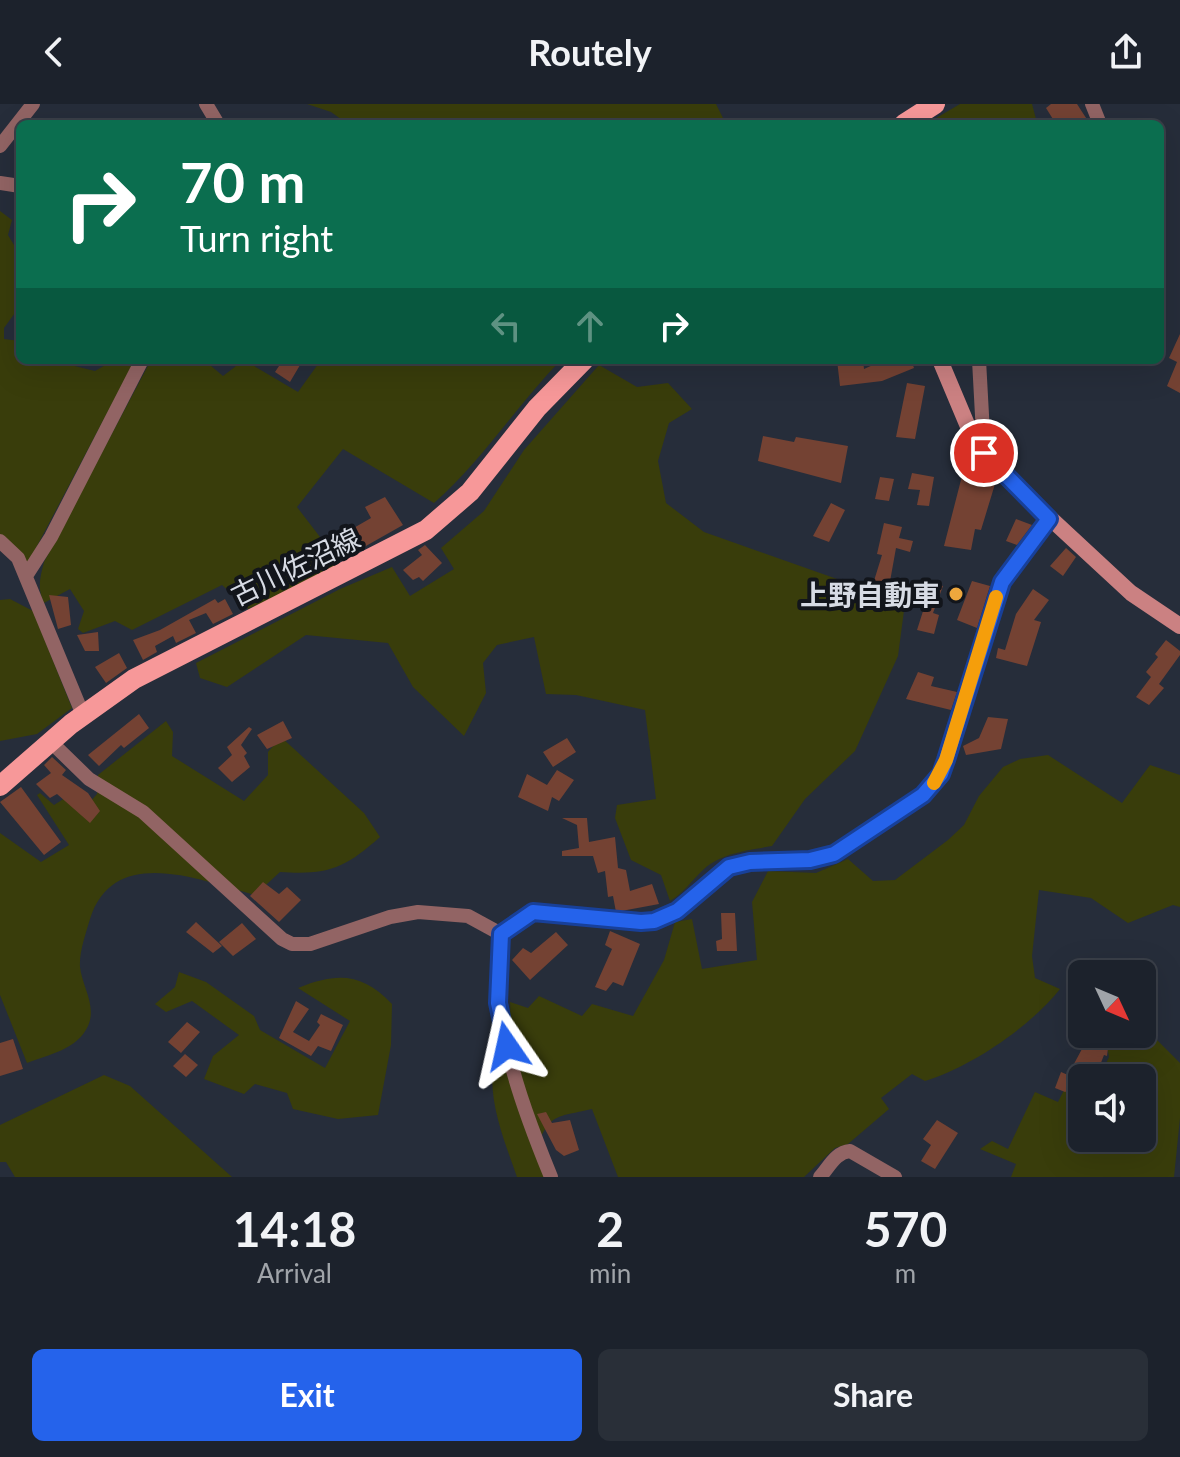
<!DOCTYPE html>
<meta charset="utf-8">
<style>
:root{--surface:#1c222c;--page:#292f38;--text:#f1f3f6;--muted:#a0a4a9;--line:#3a3f48;--accent:#2563eb}
body{margin:0;font-family:Lato,"Noto Sans JP",sans-serif;background:var(--page);color:var(--text);height:100vh;display:flex;flex-direction:column;font-size:30px;white-space:nowrap}
*{box-sizing:border-box;margin:0}
p{font-size:26px;color:var(--muted)}
.icon{flex:none;width:44px;height:44px;fill:none;stroke:currentColor;stroke-width:2;stroke-linecap:round;stroke-linejoin:round}
.map{position:relative;height:1073px;overflow:hidden}
.sheet{display:flex;flex-direction:column;background:var(--surface);flex:1}
.sheet>*{flex:none}
.hud{position:absolute;left:16px;top:16px;width:1148px;height:244px;border-radius:12px;box-shadow:0 8px 32px #0002,0 0 0 2px var(--line);background:#0b6e4f;color:#fff;overflow:hidden}
.needle{width:52px;rotate:134deg}
.buttons{position:absolute;left:1068px;top:856px;display:grid;gap:16px}
.buttons a{display:grid;place-items:center;width:88px;height:88px;border-radius:12px;background:var(--surface);box-shadow:0 8px 32px #0002,0 0 0 2px var(--line);font-size:40px}
.pin{position:absolute;display:grid;place-items:center;width:68px;height:68px;color:#fff;margin:-34px;border:4px solid #fff;border-radius:50%;box-shadow:0 2px 8px #0007}
.me{position:absolute;width:88px;margin:-44px;rotate:349deg;stroke-linejoin:round;filter:drop-shadow(0 0 6px #0008)}
.turn{display:flex;align-items:center;gap:28px;height:168px;padding:0 32px;font-size:36px}
.turn .icon{width:104px;height:104px;stroke-width:2.5}
.turn b{display:block;font-size:56px;line-height:68px}
.lanes{display:flex;align-items:center;height:76px;padding:0 32px;background:#0003;justify-content:center;gap:40px;direction:ltr}
.lanes .off{opacity:.35}
.eta{display:flex;justify-content:space-evenly;align-items:center;height:136px;text-align:center}
.eta b{font-size:48px;font-weight:700;line-height:56px}
.cta{display:flex;gap:16px;margin-top:auto;padding:16px 32px}
.cta a{flex:1;height:92px;border-radius:12px;background:var(--accent);color:#fff;font-size:32px;font-weight:700;line-height:92px;text-align:center}
.cta a+a{background:var(--page);color:var(--text)}
header{display:flex;justify-content:space-between;align-items:center;height:104px;padding:0 32px;background:var(--surface);font-size:36px;font-weight:700}
.map>svg:first-child{display:block}
.green{fill:#393d0b}
.building{fill:#744233}
.lines{fill:none;stroke-linecap:round;stroke-linejoin:round}
.street{stroke:#926464;stroke-width:14}
.secondary{stroke:#cb8182;stroke-width:16}
.primary{stroke:#f79899;stroke-width:20}
.route-casing{stroke:#184099;stroke-width:20}
.route{stroke:#2563eb;stroke-width:14}
.slow{stroke:#f59e0b;stroke-width:14}
.poi-dot{fill:#eea73d;stroke:#12151b;stroke-width:3}
.labels{text-anchor:middle;dominant-baseline:central;stroke-width:8;stroke-linejoin:round;paint-order:stroke}
.street-label{font-size:28px;fill:#d7dbe4;stroke:#12151b}
.poi-label{font-size:28px;font-weight:bold;fill:#d7dbe4;stroke:#12151b;text-anchor:end}
</style>
<header><svg class="icon" aria-label="back" viewBox="0 0 24 24"><path d="M15 5l-7 7 7 7"/></svg>Routely<svg class="icon" aria-label="share" viewBox="0 0 24 24"><path d="M12 15V3M7 8l5-5 5 5M5 13v7h14v-7"/></svg></header>
<div class="map">
<svg width="1180" height="1073" viewBox="0 0 1180 1073">
<rect width="100%" height="100%" fill="#262d3a"/>
<path class="green" d="M307,0H716L726,20H348L331,8Z
M960,0H1032L1036,15L1031,20H926Z
M0,107L12,116L8,131L14,141L20,142V202L4,224V235L20,237V256H50L95,267L114,256H135L28,459L0,431Z
M151,256H204L223,272L244,256L298,288L321,256H561C516,302 482,357 434,399L343,345L297,403L343,463L248,505L222,481L132,526L115,517L83,529L78,525L84,507L70,485L44,499C37,484 40,474 44,458Z
M599,261L637,283L668,279L692,305L669,319L658,357L666,399L704,428L905,499L898,552L855,647L805,695L772,742C750,746 721,749 704,765C692,776 684,789 670,797L661,771L631,756L615,714L617,701L656,695L645,606L576,591L546,590L534,533L497,541L483,559L486,589L464,632L413,583L388,539L306,531L227,583L200,574L196,559L340,485L392,463L410,492L454,465L441,444L484,407L524,346Z
M10,495L33,507L72,604L37,630L0,637V496Z
M166,617L173,628L172,652L244,697L268,671V648L281,633L364,709L380,733C344,765 328,771 280,768L255,791C202,777 114,739 90,815C86,829 79,848 80,863C82,882 97,902 88,922C78,945 48,951 27,959L0,891V729L41,758L69,741L37,691L40,689L54,701L65,694L82,707L97,690L98,671Z
M1048,651L1122,699L1150,661L1180,671V803L1173,801L1128,819L1091,794L1039,786L1032,852L1035,874L1060,885C1031,922 971,963 925,977L912,970L881,994L889,1005L848,1040L835,1044L804,1073H618L592,1005C553,1014 550,1009 535,1048L545,1073H517C504,1035 485,992 495,950C501,926 512,929 510,898L528,904L539,892L582,912L592,900L633,912L664,856L675,818L692,815L702,865L757,856L752,798L768,767L816,769L848,755L873,777L895,776L948,736L964,721L979,692L1003,663L1020,655Z
M179,868L206,878L254,912L260,926L325,964L350,917L298,884C338,868 362,869 392,900L391,941L378,1011L338,1015L293,1005L287,989L255,980L244,990L204,975L213,952L239,931L192,897L166,908L155,900L175,883Z
M1142,911L1153,932L1180,959V1014L1174,1073H1011L1016,1060L980,1045L992,1037L1008,1045L1035,988L1058,998L1065,984L1082,987V1034H1142V974H1099L1109,953L1105,930H1142Z
M104,971L130,982L232,1073H15L6,1058H0V1021Z"/>
<path class="building" d="M1051,0H1077L1088,17L1083,20H1056L1046,4Z
M1180,230V289L1167,282L1177,258L1169,254Z
M283,256H303L290,278L275,268Z
M837,256H863L864,265L884,256H911L914,264L882,277L840,282Z
M907,279L925,282L915,335L896,333Z
M763,332L794,338L796,333L848,342L841,379L758,357Z
M912,369L934,373L929,402L917,401L920,386L908,385Z
M962,372L995,380L981,426L975,425L971,446L944,442Z
M880,373L894,375L889,397L875,395Z
M385,393L403,421L357,447L345,429L371,414L365,403Z
M831,399L845,406L829,438L813,432Z
M1016,415L1032,421L1017,441L1006,437Z
M884,419L902,423L899,434L913,437L910,448L896,444L889,483L873,480L882,451L877,450Z
M425,441L442,459L423,477L419,473L413,476L403,466L422,451L418,446Z
M1066,444L1076,453L1063,472L1050,462Z
M972,477L990,482L977,524L957,516Z
M932,479L943,482L933,509L939,511L934,530L917,526Z
M1033,485L1049,496L1034,516L1041,518L1027,562L996,554L998,544L1005,546L1016,510Z
M49,491L68,493L71,521L58,525Z
M215,495L218,499L225,495L233,510L213,520L206,509L189,516L196,529L176,539L173,532L155,542L157,548L143,556L133,536L160,526Z
M98,528L99,547H85L77,531Z
M1166,536L1180,547V551L1159,580L1164,584L1149,601L1136,593L1151,573L1146,568L1158,553L1155,550Z
M119,549L127,564L106,579L95,563Z
M918,568L934,573L931,582L957,588L951,606L906,595Z
M139,610L149,624L124,644L121,641L99,662L88,651Z
M988,613L1008,615L1001,645L966,651L963,642L979,634Z
M283,617L292,634L267,645L257,631Z
M249,623L252,625L241,641L247,649L244,652L250,663L232,678L218,664L232,651L227,643Z
M567,634L576,648L553,663L543,648Z
M52,653L66,666L62,671L88,689L100,707L90,719L57,690L50,694L36,680L51,669L44,661Z
M557,666L574,676L559,697L552,693L548,707L518,693L527,670L547,681Z
M21,683L61,738L44,751L0,698Z
M562,714H587L589,738L615,733L618,764L626,766L630,787L652,780L659,800L616,808L613,792L608,793L605,767L598,769L593,752H562V747L579,744L577,721Z
M263,778L279,790L287,783L301,796L279,818L250,792Z
M721,809H735L737,847H717L716,837L722,835Z
M196,818L222,842L213,849L186,828Z
M242,819L256,835L233,852L219,838Z
M610,827L640,840L623,882L613,878L606,887L595,883L612,845L605,841Z
M556,828L568,841L530,876L512,856L523,844L531,849Z
M296,897L309,905L293,928L309,937L320,921L317,918L321,910L343,921L331,947L318,942L311,952L279,934Z
M187,918L200,928L181,949L168,938Z
M1090,930L1109,936L1107,952L1104,951L1095,974H1082V980L1065,988L1055,984L1061,968L1068,971Z
M13,935L23,965L0,972V939Z
M185,950L198,961L186,973L173,962Z
M546,1008L552,1019L570,1016L579,1046L564,1052L556,1046L537,1010Z
M937,1016L958,1029L935,1065L921,1057L931,1041L923,1035Z"/>
<g class="lines">
<path class="street" d="M206,0L218,20
M1092,0L1100,20
M0,42L33,0
M0,79L20,82
M979,256L984,348
M0,437L18,454L83,611
M26,472L51,433L142,256
M51,638L89,675L143,708L282,835L292,840H310L390,813L418,808L468,812L501,830
M551,1073C517,990 492,921 501,830L533,808C572,805 615,825 654,817C686,810 700,779 727,764C752,751 784,759 811,756C840,753 924,694 941,670L1002,478L1049,415
M820,1073C829,1063 836,1048 850,1047L895,1073"/>
<path class="secondary" d="M940,256L969,325L995,363L1131,489L1180,522"/>
<path class="primary" d="M904,20L935,0
M0,682L71,620L134,575L426,426L470,388L537,304L584,256"/>
</g>
<g class="lines">
<defs>
<path id="route" d="M507,942L498,899L501,830L533,808L641,818L654,817L677,807L729,763L750,758L810,756L834,750L923,691L941,670L946,656L1002,478L1049,415L984,349"/>
</defs>
<use href="#route" class="route-casing"/>
<use href="#route" class="route"/>
<path class="slow" d="M934,679L946,656L996,493"/>
</g>
<circle class="poi-dot" cx="956" cy="490" r="8"/>
<g class="labels">
<g class="street-label">
<text transform="translate(295 462) rotate(-26)">古川佐沼線</text>
</g>
<g class="poi-label">
<text x="940" y="490">上野自動車</text>
</g>
</g>
</svg>
<div class="buttons">
<a><svg class="needle" viewBox="-14 -14 28 28"><path d="M0-13l5 13h-10z" fill="#e53935"/><path d="M0 13l5-13h-10z" fill="#a0a4a9"/></svg></a>
<a><svg class="icon" aria-label="sound" viewBox="0 0 24 24"><path d="M4 9h4l5-4v14l-5-4H4zM17 9q2 3 0 6"/></svg></a>
</div>
<div class="pin" style="left:984px;top:349px;background:#d93025"><svg class="icon" aria-label="arrive" viewBox="0 0 24 24"><path d="M6 21V4h12l-3 4 3 4H6"/></svg></div>
<svg class="me" style="left:507px;top:942px" viewBox="-20 -20 40 40"><path d="M0-17L14 15 0 8-14 15z" fill="#2563eb" stroke="#fff" stroke-width="4"/></svg>
<div class="hud">
<div class="turn"><svg class="icon" aria-label="right" viewBox="0 0 24 24"><path d="M7 20v-9h11M14 6l5 5-5 5"/></svg><div><b>70 m</b>Turn right</div></div>
<div class="lanes"><svg class="icon off" aria-label="left" viewBox="0 0 24 24"><path d="M17 20v-9H6M10 6l-5 5 5 5"/></svg><svg class="icon off" aria-label="ahead" viewBox="0 0 24 24"><path d="M12 20V5M6 11l6-6 6 6"/></svg><svg class="icon" aria-label="right" viewBox="0 0 24 24"><path d="M7 20v-9h11M14 6l5 5-5 5"/></svg></div>
</div>
</div>
<section class="sheet">
<div class="eta">
<div><b>14:18</b><p>Arrival</p></div>
<div><b>2</b><p>min</p></div>
<div><b>570</b><p>m</p></div>
</div>
<div class="cta"><a>Exit</a><a>Share</a></div>
</section>
